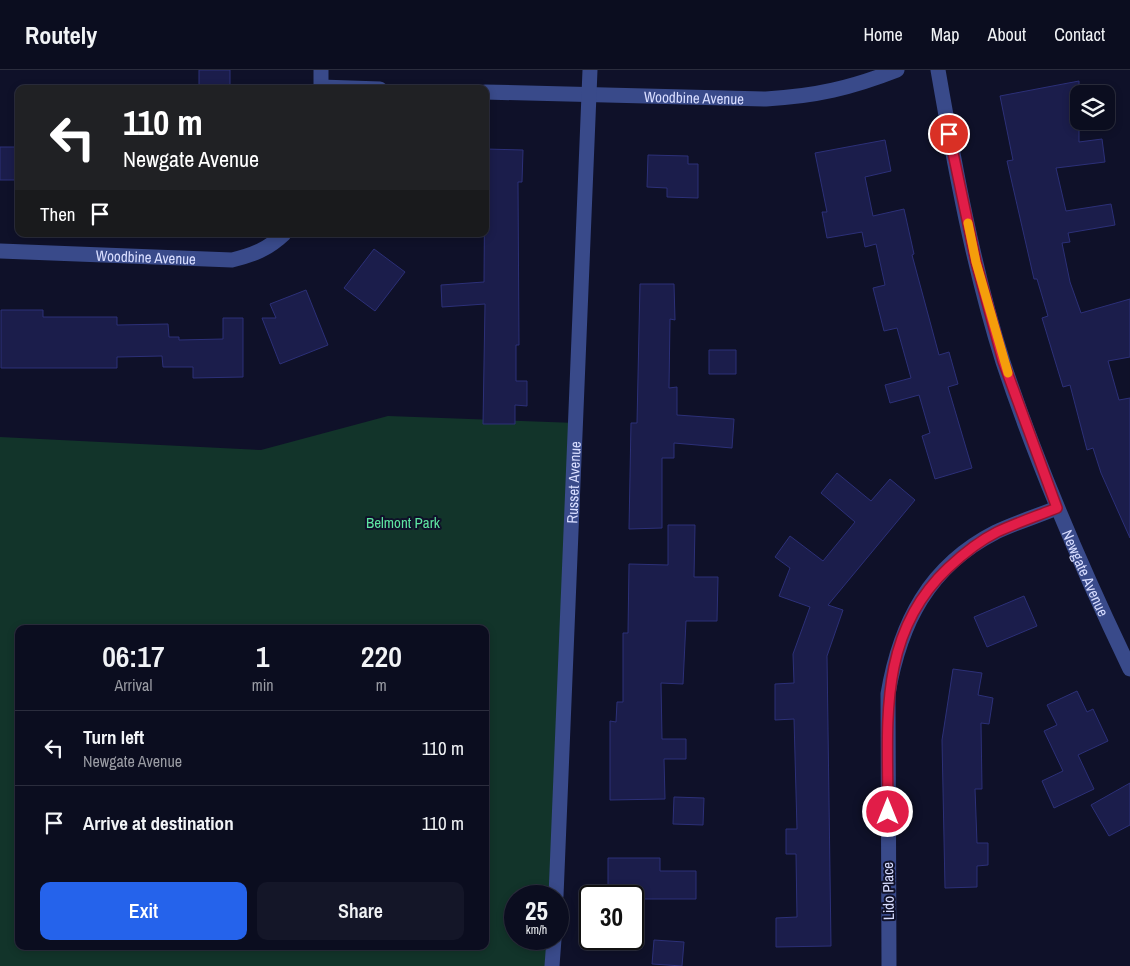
<!DOCTYPE html>
<style>
:root{--surface:#0b0d1f;--page:#141628;--text:#f1f3f6;--muted:#9a9ca4;--line:#2b2d3d;--accent:#2563eb}
body{margin:0;font-family:"Archivo Narrow",sans-serif;background:var(--page);color:var(--text);height:100vh;display:flex;flex-direction:column;font-size:19px;white-space:nowrap}
*{box-sizing:border-box;margin:0}
p{font-size:16px;color:var(--muted)}
.icon{flex:none;width:28px;height:28px;fill:none;stroke:currentColor;stroke-width:2;stroke-linecap:round;stroke-linejoin:round}
.map{position:relative;flex:1;overflow:hidden}
.side{position:absolute;left:15px;top:555px;width:474px;height:325px;display:flex;flex-direction:column;background:var(--surface);border-radius:10px;box-shadow:0 2px 8px #0003,0 0 0 1px var(--line)}
.side>*{flex:none}
.guide{position:absolute;left:15px;top:15px;width:474px;height:152px;border-radius:10px;box-shadow:0 2px 8px #0003,0 0 0 1px var(--line);background:#202124;color:#fff;overflow:hidden}
.tools{position:absolute;left:1070px;top:15px;display:grid;gap:10px}
.tools a{display:grid;place-items:center;width:45px;height:45px;border-radius:10px;background:var(--surface);box-shadow:0 2px 8px #0003,0 0 0 1px var(--line);font-size:25px}
.speed{position:absolute;left:504px;top:815px;display:flex;gap:10px;font-size:25px;font-weight:700;text-align:center}
.speed>*{display:grid;place-content:center;width:65px;height:65px;border-radius:50%;background:var(--surface);box-shadow:0 2px 8px #0003,0 0 0 1px var(--line);line-height:1}
.speed small{font-size:12px;font-weight:400}
.speed .limit{border:2px solid #111;border-radius:8px;background:#fff;color:#111}
.pin{position:absolute;display:grid;place-items:center;width:42px;height:42px;color:#fff;margin:-21px;border:2px solid #fff;border-radius:50%;box-shadow:0 1px 5px #0007}
.me{position:absolute;width:55px;margin:-28px;rotate:0deg;stroke-linejoin:round;filter:drop-shadow(0 0 4px #0008)}
.turn{display:flex;align-items:center;gap:18px;height:105px;padding:0 25px;font-size:22px}
.turn .icon{width:65px;height:65px;stroke-width:2.5}
.turn b{display:block;font-size:35px;line-height:42px}
.then{display:flex;align-items:center;height:48px;padding:0 25px;background:#0003;gap:10px;font-size:19px}
.eta{display:flex;justify-content:space-evenly;align-items:center;height:85px;text-align:center}
.eta b{font-size:30px;font-weight:600;line-height:35px}
.primary-button{display:flex;gap:10px;margin-top:auto;padding:10px 25px}
.primary-button a{flex:1;height:58px;border-radius:10px;background:var(--accent);color:#fff;font-size:20px;font-weight:600;line-height:58px;text-align:center}
.primary-button a+a{background:var(--page);color:var(--text)}
ul{padding:0;list-style:none}
li{display:flex;align-items:center;gap:15px;height:75px;padding:0 25px;border-top:1px solid var(--line)}
li div{flex:1}
li b{display:block;font-size:19px}
li em{font-style:normal}
header{display:flex;align-items:center;gap:30px;box-sizing:border-box;height:70px;padding:0 25px;background:var(--surface);border-bottom:1px solid var(--line)}
header strong{font-size:24px}
nav{display:flex;gap:28px;margin-inline-start:auto;font-size:18px}
.map>svg:first-child{display:block}
.green{fill:#12342a;fill-rule:evenodd}
.building{fill:#1b1d4b;stroke:#2c3078}
.lines{fill:none;stroke-linecap:round;stroke-linejoin:round}
.minor{stroke:#394a8a;stroke-width:15}
.route-casing{stroke:#92132f;stroke-width:12}
.route{stroke:#e11d48;stroke-width:9}
.slow{stroke:#f59e0b;stroke-width:9}
.labels{text-anchor:middle;dominant-baseline:central;stroke-width:4;stroke-linejoin:round;paint-order:stroke}
.street-label{font-size:15px;fill:#d8ddff;stroke:#0f1129}
.park-label{font-size:15px;fill:#5ee5a1;stroke:#0f1129}
</style>
<header>
<strong>Routely</strong>
<nav><a>Home</a><a>Map</a><a>About</a><a>Contact</a></nav>
</header>
<div class="map">
<svg width="1130" height="896" viewBox="0 0 1130 896">
<rect width="100%" height="100%" fill="#0f1129"/>
<path class="green" d="M388,346L576,353L556,826H515V869H554L552,896H0V367L261,380ZM19,559H485V876H19Z"/>
<path class="building" d="M199,0H230V19H199Z
M1079,11V72L1102,69L1105,92L1056,98L1066,141L1111,134L1115,155L1068,163L1070,172L1062,173L1070,212L1081,243L1130,229V287L1108,291L1119,330L1130,328V468L1101,403L1093,378L1087,380L1070,315L1063,317L1042,248L1048,246L1037,209H1034L1007,91L1013,90L1000,26Z
M885,70L891,101L865,107L873,146L904,139L914,184L912,185L939,285L949,282L958,314L948,317L972,398L935,409L922,366L930,363L919,325L890,333L885,315L911,308L897,258L884,261L873,218L885,215L876,174L865,177L862,162L827,168L822,142H827L815,83Z
M0,77H19V110H0Z
M485,79L523,80L522,112H518L519,275H516V311H527V336L515,335V354H483L485,234L442,237L441,215L484,212Z
M648,85L688,86V94H698V128L667,127V118L647,117Z
M374,179L405,202L375,241L344,218Z
M640,214H674L675,250L670,249L669,318L677,317V345L734,349L732,378L674,373V388H662V458L629,459L631,353H637Z
M306,220L328,275L280,294L262,248H276L270,234Z
M1,240H43V247H117V255L168,254L169,267H179V270L223,269V248H243V307L193,308V297H163L162,286L117,287V298H1Z
M709,280H736V304H709Z
M837,403L871,431L890,409L915,430L828,535L843,540L827,586L831,876L776,877V848L797,847L796,784H786V759H797L794,649L775,650V614L794,613L793,584L810,537L779,526L790,498L775,487L790,466L823,491L855,452L821,423Z
M668,455H695L694,507H718L717,551H686L683,614L661,613L662,669H686V689H664L665,729L610,730V651L616,652L617,632H623V563H628L629,494L668,495Z
M1024,526L1037,556L987,577L974,547Z
M953,599L982,603L978,625L993,628L989,654L981,653L982,719H975L977,773H988V795L977,796V817L945,818L942,670Z
M1077,621L1087,642L1093,639L1108,671L1078,685L1094,719L1054,738L1042,711L1063,701L1044,661L1057,655L1047,635Z
M1130,713V755L1109,766L1091,735Z
M674,727L704,728L703,755L673,754Z
M608,788H660V801H696V829H632V818H608Z
M654,870L684,872L682,896L652,894Z"/>
<g class="lines">
<g class="minor">
<path id="s1" d="M938,0C955,98 973,197 1003,292C1038,397 1082,499 1130,599"/>
<path d="M321,17L380,19"/>
<path d="M321,19V0"/>
<path id="s2" d="M485,22L766,29C816,26 851,18 897,0"/>
<path id="s3" d="M0,181L232,190C253,185 268,179 284,164"/>
<path id="s4" d="M556,826L590,0"/>
<path d="M552,896L554,869"/>
<path d="M889,896L888,624C900,553 929,496 996,462C1015,453 1037,446 1057,438"/>
</g>
</g>
<g class="lines">
<defs>
<path id="route" d="M888,742C888,653 877,565 948,498C963,484 979,471 997,462C1016,453 1037,446 1057,438L1003,291L976,192L949,64"/>
</defs>
<use href="#route" class="route-casing"/>
<use href="#route" class="route"/>
<path class="slow" d="M968,153L976,192L1008,303"/>
</g>
<g class="labels">
<g class="street-label">
<text stroke="none"><textPath href="#s2" startOffset="209">Woodbine Avenue</textPath></text>
<text stroke="none"><textPath href="#s3" startOffset="146">Woodbine Avenue</textPath></text>
<text stroke="none"><textPath href="#s4" startOffset="414">Russet Avenue</textPath></text>
<text stroke="none"><textPath href="#s1" startOffset="526">Newgate Avenue</textPath></text>
<text transform="translate(888 821) rotate(-91)">Lido Place</text>
</g>
<g class="park-label">
<text x="403" y="452">Belmont Park</text>
</g>
</g>
</svg>
<div class="tools">
<a><svg class="icon" aria-label="layers" viewBox="0 0 24 24"><path d="M12 4l9 5-9 5-9-5zM3 14l9 5 9-5"/></svg></a>
</div>
<div class="speed"><div>25<small>km/h</small></div><div class="limit">30</div></div>
<div class="pin" style="left:949px;top:64px;background:#d93025"><svg class="icon" aria-label="arrive" viewBox="0 0 24 24"><path d="M6 21V4h12l-3 4 3 4H6"/></svg></div>
<svg class="me" style="left:888px;top:742px" viewBox="-20 -20 40 40"><circle r="17" fill="#e11d48" stroke="#fff" stroke-width="3"/><path d="M0-11L8 9 0 5-8 9z" fill="#fff"/></svg>
<div class="guide">
<div class="turn"><svg class="icon" aria-label="left" viewBox="0 0 24 24"><path d="M17 20v-9H6M10 6l-5 5 5 5"/></svg><div><b>110 m</b>Newgate Avenue</div></div>
<div class="then">Then<svg class="icon" aria-label="arrive" viewBox="0 0 24 24"><path d="M6 21V4h12l-3 4 3 4H6"/></svg></div>
</div>
<section class="side">
<div class="eta">
<div><b>06:17</b><p>Arrival</p></div>
<div><b>1</b><p>min</p></div>
<div><b>220</b><p>m</p></div>
</div>
<ul>
<li><svg class="icon" aria-label="left" viewBox="0 0 24 24"><path d="M17 20v-9H6M10 6l-5 5 5 5"/></svg><div><b>Turn left</b><p>Newgate Avenue</p></div><em>110 m</em></li>
<li><svg class="icon" aria-label="arrive" viewBox="0 0 24 24"><path d="M6 21V4h12l-3 4 3 4H6"/></svg><div><b>Arrive at destination</b></div><em>110 m</em></li>
</ul>
<div class="primary-button"><a>Exit</a><a>Share</a></div>
</section>
</div>
